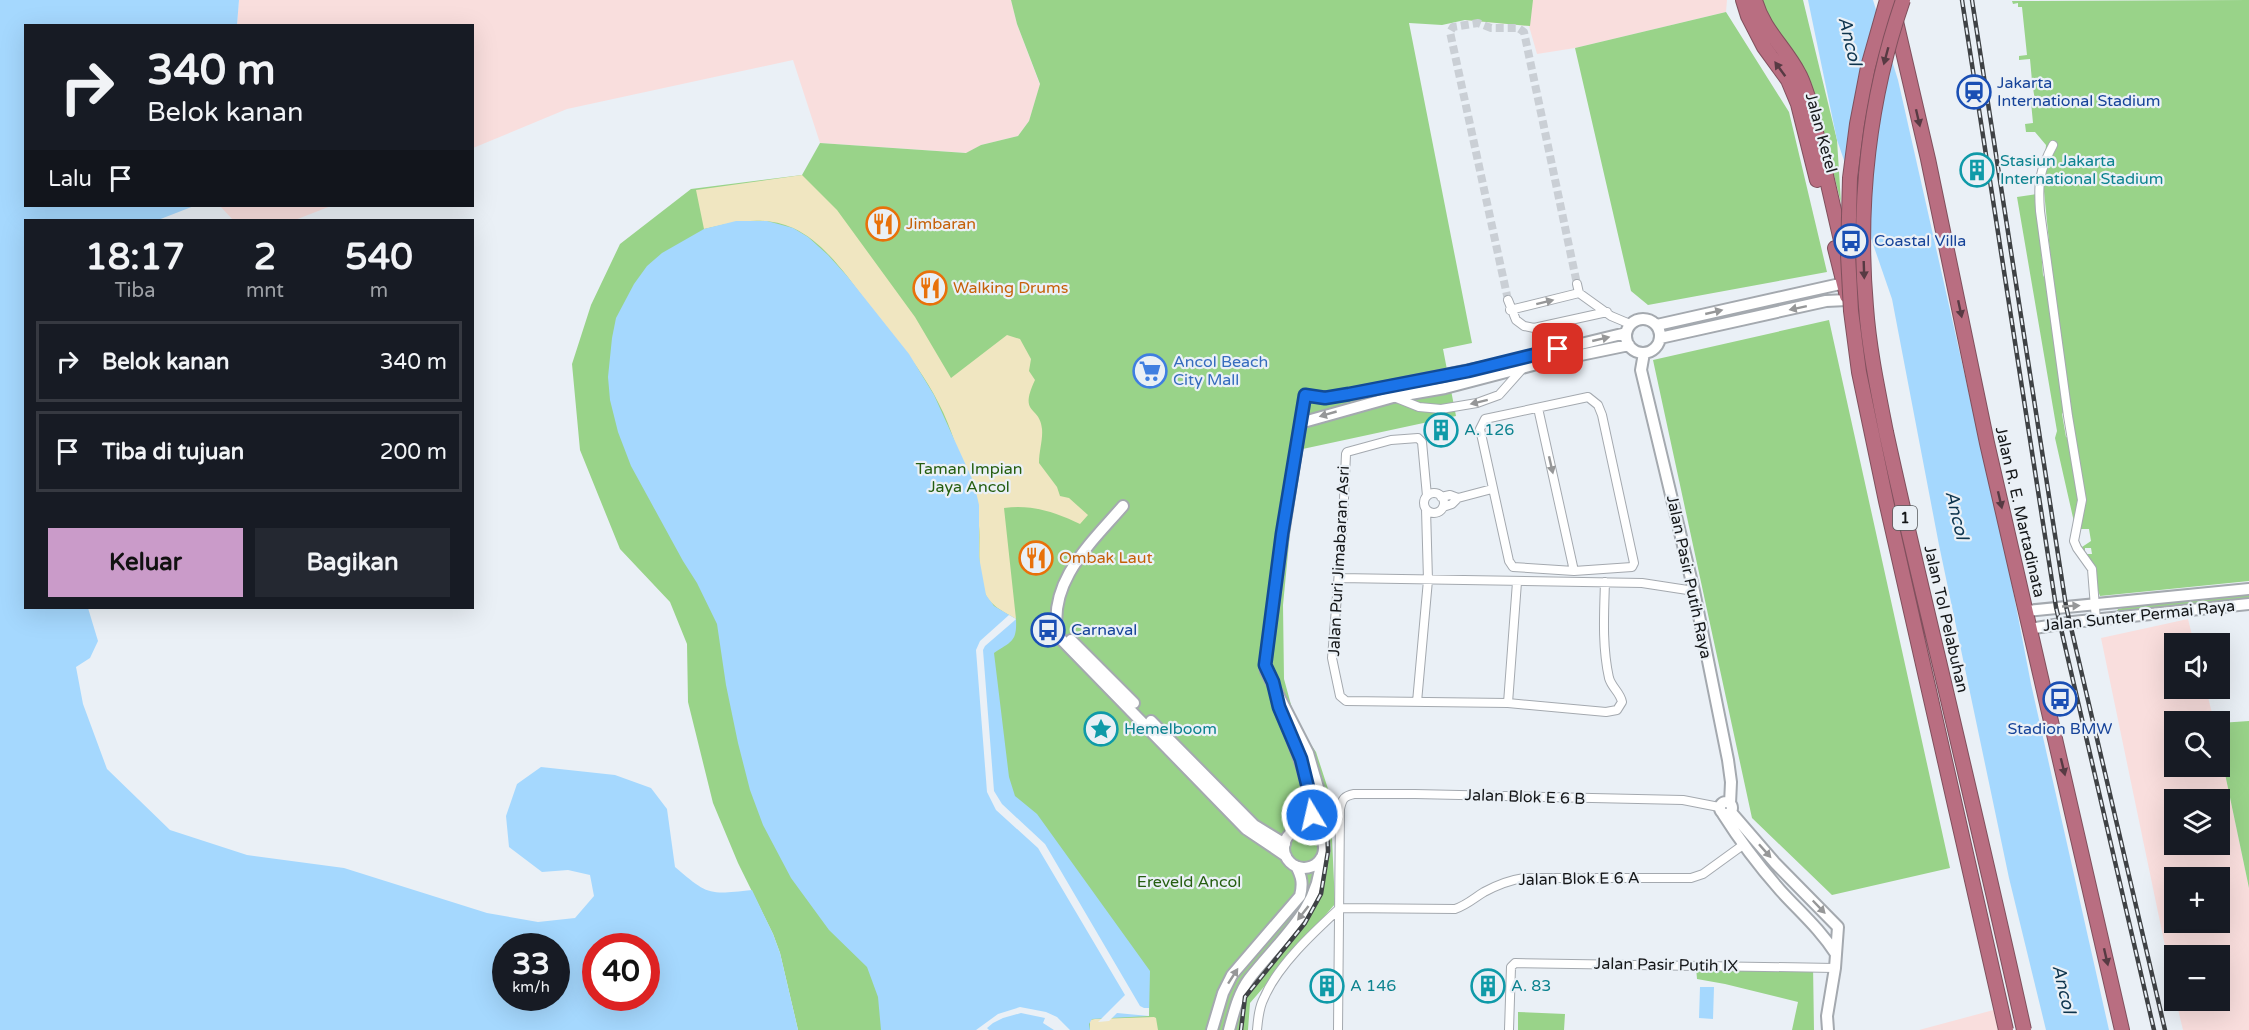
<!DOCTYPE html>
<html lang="id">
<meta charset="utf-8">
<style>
:root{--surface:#171b24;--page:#242831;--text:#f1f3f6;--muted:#9ea1a6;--line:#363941;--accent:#ca9bc9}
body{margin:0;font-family:"Varela Round",sans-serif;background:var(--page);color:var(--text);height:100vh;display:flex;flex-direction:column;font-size:22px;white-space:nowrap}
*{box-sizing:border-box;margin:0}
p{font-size:20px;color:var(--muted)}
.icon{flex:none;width:33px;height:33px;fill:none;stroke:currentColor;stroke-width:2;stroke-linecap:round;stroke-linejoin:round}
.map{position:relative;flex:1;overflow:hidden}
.sheet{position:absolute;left:24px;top:219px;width:450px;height:390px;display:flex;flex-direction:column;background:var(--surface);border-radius:0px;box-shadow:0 6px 24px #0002}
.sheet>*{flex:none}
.top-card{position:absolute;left:24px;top:24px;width:450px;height:183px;border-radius:0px;box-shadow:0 6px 24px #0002;background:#171b24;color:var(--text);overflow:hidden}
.tools{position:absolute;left:2164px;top:633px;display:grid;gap:12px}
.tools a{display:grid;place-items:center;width:66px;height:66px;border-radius:0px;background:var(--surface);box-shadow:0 6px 24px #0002;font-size:30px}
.speed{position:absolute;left:492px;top:933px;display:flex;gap:12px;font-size:30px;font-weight:700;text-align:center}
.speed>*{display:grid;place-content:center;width:78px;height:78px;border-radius:50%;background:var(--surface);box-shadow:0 6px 24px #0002;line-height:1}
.speed small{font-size:15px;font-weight:400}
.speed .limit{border:9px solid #d22;background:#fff;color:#111}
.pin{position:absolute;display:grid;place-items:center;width:51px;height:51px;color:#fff;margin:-26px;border-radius:12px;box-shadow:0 3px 9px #0006}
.me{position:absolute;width:66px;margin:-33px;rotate:351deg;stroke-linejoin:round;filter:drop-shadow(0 0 4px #0008)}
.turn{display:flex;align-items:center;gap:21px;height:126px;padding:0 24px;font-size:27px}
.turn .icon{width:78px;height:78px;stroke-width:2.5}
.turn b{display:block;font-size:42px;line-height:51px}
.then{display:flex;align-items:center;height:57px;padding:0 24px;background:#0003;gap:12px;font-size:22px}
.eta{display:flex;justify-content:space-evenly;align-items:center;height:102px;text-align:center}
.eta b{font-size:36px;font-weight:700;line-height:42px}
.primary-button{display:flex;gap:12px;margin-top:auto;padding:12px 24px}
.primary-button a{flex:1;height:69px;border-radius:0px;background:var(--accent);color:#111;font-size:24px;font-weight:700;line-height:69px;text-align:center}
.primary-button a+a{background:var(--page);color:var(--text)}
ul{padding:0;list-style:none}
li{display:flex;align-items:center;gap:18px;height:81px;margin:0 12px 9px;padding:0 12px;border:3px solid var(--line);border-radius:0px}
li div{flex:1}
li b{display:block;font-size:22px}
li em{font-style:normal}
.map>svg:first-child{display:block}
.industrial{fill:#f9dedd;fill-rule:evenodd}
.green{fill:#99d389}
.sand{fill:#f0e6c1}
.water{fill:#a5d8fe;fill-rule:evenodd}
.pier{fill:#eaf0f6}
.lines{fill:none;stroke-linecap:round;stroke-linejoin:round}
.street-tunnel{stroke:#cacfd5;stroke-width:8;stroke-dasharray:8 4;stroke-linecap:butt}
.street-casing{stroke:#a4a9af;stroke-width:10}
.secondary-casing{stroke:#a4a9af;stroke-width:14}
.highway-casing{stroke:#80505d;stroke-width:16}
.street{stroke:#fff;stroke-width:8}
.secondary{stroke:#fff;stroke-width:10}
.highway{stroke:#b96e81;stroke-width:14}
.rail-casing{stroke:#3f4245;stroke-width:4.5}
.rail{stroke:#eaf0f6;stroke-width:2;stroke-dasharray:7;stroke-linecap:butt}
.highway-bridge-casing{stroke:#80505d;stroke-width:16;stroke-linecap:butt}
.highway-bridge{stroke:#b96e81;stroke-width:14}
.oneway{fill:#573a43}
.oneway2{fill:#969798}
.route-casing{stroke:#114b97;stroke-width:15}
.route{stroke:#1a73e8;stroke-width:10}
.labels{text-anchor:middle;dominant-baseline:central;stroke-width:4.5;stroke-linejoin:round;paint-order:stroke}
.shield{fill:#eaf0f6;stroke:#55585b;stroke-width:1.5}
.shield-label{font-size:15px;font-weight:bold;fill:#151719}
.transit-label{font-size:16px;fill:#164399;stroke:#eaf0f6;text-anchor:start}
.street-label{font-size:16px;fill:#151719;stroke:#eaf0f6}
.culture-label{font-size:16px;fill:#0d838f;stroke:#eaf0f6;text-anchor:start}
.food-label{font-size:16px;fill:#c56008;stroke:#eaf0f6;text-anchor:start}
.shop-label{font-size:16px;fill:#366cbe;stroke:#eaf0f6;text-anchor:start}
.park-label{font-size:16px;fill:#255e10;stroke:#eaf0f6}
.water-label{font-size:18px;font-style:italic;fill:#0d344d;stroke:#eaf0f6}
</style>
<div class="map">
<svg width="2249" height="1030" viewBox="0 0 2249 1030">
<rect width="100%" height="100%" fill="#eaf0f6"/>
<path class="industrial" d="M239,0H1011L1017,24L1040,85L1029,121L1018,136L981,145L967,153L820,143L793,60L567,109L473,148L472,26H237Z
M1466,0H1727L1726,12L1575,48L1537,54L1529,26L1465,20Z
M220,206H331L295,220H233Z
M2188,619L2194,643L2175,644V688L2206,689L2214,721L2175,722V766H2220V750L2249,888V1030H2183L2176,1001L2220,1000V956H2175V994L2101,638ZM2175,800H2220V844H2175ZM2175,878H2220V922H2175Z
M2001,1008L2006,1030H1919Z"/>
<path class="green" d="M1011,0H1533L1530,26L1465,20L1442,25L1409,23L1472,343L1443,349L1456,416L1298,450L1283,605L1284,679L1296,723L1316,752L1330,795L1335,904L1250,1003L1248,1030H798L780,953L773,934L738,863L713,803L688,702L687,644L670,602L620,549L580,450L572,364L591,305L620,244L691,189L802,175L820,143L966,153L981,145L1018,136L1029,121L1040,84L1017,24Z
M1761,0H1803L1837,140L1841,203L1811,83L1778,36L1762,6Z
M2249,0V581L2100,596L2085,554H2092L2091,548H2085V553L2082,549V547L2091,541L2089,529H2078L2084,503L2050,252L2043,181L2046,145L2035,132H2026L2025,124L2033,123L2031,102L2035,101L2033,88H2024V82L2032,81L2030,59L2019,60V56L2027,55L2022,7H2018V3L2013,4L2012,1Z
M1726,12L1789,112L1827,272L1648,305L1631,291L1575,48Z
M2037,194L2043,275L2047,283L2066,407L2062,414L2066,437L2071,439L2081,499L2074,522L2055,438L2057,431L2017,197Z
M1829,320L1950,868L1832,895L1752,818L1653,360Z
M2249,593V599L2116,613L2118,609L2145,603Z
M2249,721V888L2220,750V723Z
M1813,964L1814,1030H1792L1798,1002L1725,984L1697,979L1696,967Z
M1518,1012L1565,1014L1564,1030H1518Z"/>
<path class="sand" d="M802,175L837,210L915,317L951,378L1007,335L1020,339L1031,359L1029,371L1035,380C1018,416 1040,405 1042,429C1043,439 1039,451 1039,463L1057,487L1060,496L1069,498L1088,515L1080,524C1055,512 1031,504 1004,508L1016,619C1008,614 999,610 993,604C974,588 981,547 979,526C978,517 974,508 972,499C966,480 961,461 955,443C938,387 901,345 866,301C846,275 824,242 793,228C763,215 734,222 704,229L696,190Z
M1154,1017L1156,1018L1158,1030H1090V1020L1095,1019Z"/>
<path class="water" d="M0,0H239L237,25L26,26V206H194L158,220H26V608H88L98,641L90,658L76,667L83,704L107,769L170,830L247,855L344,868L487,913L538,922L575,918L594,896L590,875L568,870L542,872L509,847L506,816L517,784L541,767L615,775L651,788L667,809L675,867C708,895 708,895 752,890L773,934L780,953L798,1030H0ZM506,946H556V998H506ZM596,946H646V998H596Z
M1808,0H1873L1898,80L2010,575L2031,684L2109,1030H2046L2009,878L1939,545L1892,299L1837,140Z
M736,221H767L793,228L808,237L828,255L847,276L909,354L934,395L974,483L979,505V557L986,595L994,606L1016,619C1017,642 1012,641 994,653L1009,777L1015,796L1037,814L1150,971L1149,1016L1092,1019L1089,1024L1090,1030H881L878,997L867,967L829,930L791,878L763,825L750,790L738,743L726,685L717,624L697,583L683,561L631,466L618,432L610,400L608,377L612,338L616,318L634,284L647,266L662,253L704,229Z
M1700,987H1714L1713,1019L1699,1018Z"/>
<path class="pier" d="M1009,615L1016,619L1014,621L985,646L983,650L994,791L1002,804L1045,844L1140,1006L1144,1008H1149V1016L1117,1013L1109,1021L1098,1022L1125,995L1038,848L996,810L987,792L976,650L980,641Z
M1020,1007L1046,1012L1057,1017L1070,1030H1054L1043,1023L1045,1018L1021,1013L1003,1018L993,1023L987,1028L989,1030H976L998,1014Z"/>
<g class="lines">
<path class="street-tunnel" d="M1508,300L1450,32L1453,27L1478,23L1491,28H1518L1524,32L1577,284"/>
<defs>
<path id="street" d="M2053,145C2039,171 2038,183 2040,211L2068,416L2082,500L2074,541L2077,548L2092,569L2096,620
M1577,284L1579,293L1611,316L1630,324
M1508,300L1516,320L1524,326L1534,328L1607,312
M1510,310L1579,293
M1394,397L1419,407L1441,409L1477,403L1499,395L1523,368
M1588,397L1598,405L1602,415L1634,563L1632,567L1574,571L1513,567L1509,561L1480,429L1485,419Z
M1538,408L1574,571
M1424 503a10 10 0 1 1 20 0a10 10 0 1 1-20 0Z
M1427,496L1422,442L1418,438L1391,440L1347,452L1346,454L1343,521L1332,658L1340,696L1346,701L1508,703L1606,712L1617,710L1622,702C1620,692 1612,688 1609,678C1602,646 1604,614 1605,582
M1441,497L1450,495L1458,498L1492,489
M1443,507L1452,504L1458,498
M1339,578L1642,583L1694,591
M1417,702L1428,580L1426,509
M1508,703L1517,582
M1257,1030C1258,1019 1259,1007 1264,998C1278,965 1314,932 1340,908L1455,909C1467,905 1474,898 1484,892C1497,885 1510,880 1524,878H1691L1703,874L1743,845
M1338,1030L1340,809C1342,799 1344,796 1354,794H1415L1683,800L1719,807
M1509,1030L1511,967L1515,963L1835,968"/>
<path id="secondary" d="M1626 336a17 17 0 1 1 34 0a17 17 0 1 1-34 0Z
M1657,325L1849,282
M1660,338L1826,301L1847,300L1854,297
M1644,353L1641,370L1694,591L1728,760L1731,782L1730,804
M1300,423L1393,397L1445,388L1537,364L1629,345
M1123,506C1091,543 1047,582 1058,636L1246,829L1286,856
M2026,611L2249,589
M2029,629L2073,622L2249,604
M1071,640L1134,703
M1281,712C1298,753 1311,784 1313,829
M1151,721L1254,825L1285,844
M1720 808a6 6 0 1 1 12 0a6 6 0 1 1-12 0Z
M1731,812L1775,863L1838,927L1835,968L1827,1016L1828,1030
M1723,814C1740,841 1759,866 1780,890C1800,912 1820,929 1836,954
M1284 848a20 20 0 1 1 40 0a20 20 0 1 1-40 0Z
M1323,840L1321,798L1308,753L1266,671L1265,665L1283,534L1305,395L1325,398L1349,394L1499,364L1626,333
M1212,1030L1223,993L1232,975L1300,896C1303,884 1302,877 1296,866
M1229,1030C1234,1012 1238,994 1249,979C1278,941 1320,909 1321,858"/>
<path id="highway" d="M1743,0L1748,16L1764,47L1788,80L1798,104L1817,180
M1755,0C1763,30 1786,48 1799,74C1803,81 1805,89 1808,97L1845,258
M1891,0L1928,159L1987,443L2122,1030
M1850,178L1857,124L1868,67L1887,0
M1835,248L1847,296
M1853,291L1865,337"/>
</defs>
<use href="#street" class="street-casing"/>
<use href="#secondary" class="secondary-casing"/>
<use href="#highway" class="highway-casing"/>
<use href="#street" class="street"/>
<use href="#secondary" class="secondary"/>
<use href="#highway" class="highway"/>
<defs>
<path id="rail" d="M1962,0L2056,607L2154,1030
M1972,0L2066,606L2165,1030
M1241,1030L1245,997L1305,923L1321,894L1328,851L1326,806"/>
</defs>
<use href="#rail" class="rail-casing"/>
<use href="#rail" class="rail"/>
<defs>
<path id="highway-bridge" d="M1903,0C1869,98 1857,204 1866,307C1869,349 1878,391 1886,432C1900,496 1915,560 1930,623C1962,759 1994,894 2024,1030
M1850,178L1848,255L1851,311L1859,372L1886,501L2006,1030"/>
</defs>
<use href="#highway-bridge" class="highway-bridge-casing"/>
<use href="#highway-bridge" class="highway-bridge"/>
</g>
<defs><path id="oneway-solid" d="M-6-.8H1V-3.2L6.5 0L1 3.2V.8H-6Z" transform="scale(1.5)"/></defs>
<g class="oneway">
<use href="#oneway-solid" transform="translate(1886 56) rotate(105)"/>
<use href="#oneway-solid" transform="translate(1780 69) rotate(-126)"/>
<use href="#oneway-solid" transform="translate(1918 118) rotate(77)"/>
<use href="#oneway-solid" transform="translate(1864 270) rotate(88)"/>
<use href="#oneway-solid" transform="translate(1960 309) rotate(78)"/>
<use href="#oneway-solid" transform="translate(2000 500) rotate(77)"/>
<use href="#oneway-solid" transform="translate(2063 767) rotate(76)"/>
<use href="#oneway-solid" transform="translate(2106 957) rotate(77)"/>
</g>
<g class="oneway2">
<use href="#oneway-solid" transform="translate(1545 302) rotate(-14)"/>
<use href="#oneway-solid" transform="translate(1798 308) rotate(168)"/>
<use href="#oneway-solid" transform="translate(1714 312) rotate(-13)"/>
<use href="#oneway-solid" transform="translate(1601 339) rotate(-13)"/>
<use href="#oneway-solid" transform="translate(1479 402) rotate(166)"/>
<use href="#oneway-solid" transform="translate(1328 414) rotate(164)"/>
<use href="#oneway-solid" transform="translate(1551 465) rotate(77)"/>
<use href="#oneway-solid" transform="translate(2071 606) rotate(-3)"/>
<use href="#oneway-solid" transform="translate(1765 851) rotate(48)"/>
<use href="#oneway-solid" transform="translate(1819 907) rotate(46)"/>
<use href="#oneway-solid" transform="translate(1303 913) rotate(128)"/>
<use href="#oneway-solid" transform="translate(1233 976) rotate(-57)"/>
</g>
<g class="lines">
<defs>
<path id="route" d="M1312,815L1311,800L1301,759L1279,707L1273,682L1265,665L1282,534L1305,395L1325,398L1349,394L1468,371L1558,349"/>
</defs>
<use href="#route" class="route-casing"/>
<use href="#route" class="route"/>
</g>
<defs>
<symbol id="station-ring" viewBox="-11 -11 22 22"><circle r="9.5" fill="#eaf0f6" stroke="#1a4fb4" stroke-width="1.5"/><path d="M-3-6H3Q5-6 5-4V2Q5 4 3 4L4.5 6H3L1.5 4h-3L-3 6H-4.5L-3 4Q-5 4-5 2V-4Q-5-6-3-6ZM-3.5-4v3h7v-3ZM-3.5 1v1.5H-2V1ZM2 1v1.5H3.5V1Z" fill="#1a4fb4"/></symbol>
<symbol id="building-ring" viewBox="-11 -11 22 22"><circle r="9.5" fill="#eaf0f6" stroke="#0f9aa8" stroke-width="1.5"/><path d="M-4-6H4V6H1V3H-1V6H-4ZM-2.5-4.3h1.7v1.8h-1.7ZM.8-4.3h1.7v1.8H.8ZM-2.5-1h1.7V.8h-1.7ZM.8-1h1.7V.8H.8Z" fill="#0f9aa8"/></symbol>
<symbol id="restaurant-ring" viewBox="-11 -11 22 22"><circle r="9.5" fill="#eaf0f6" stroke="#e8710a" stroke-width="1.5"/><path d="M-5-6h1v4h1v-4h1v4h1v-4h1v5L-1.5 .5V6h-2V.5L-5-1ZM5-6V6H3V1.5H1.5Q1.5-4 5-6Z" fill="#e8710a"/></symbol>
<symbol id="bus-ring" viewBox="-11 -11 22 22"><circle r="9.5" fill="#eaf0f6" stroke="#1a4fb4" stroke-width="1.5"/><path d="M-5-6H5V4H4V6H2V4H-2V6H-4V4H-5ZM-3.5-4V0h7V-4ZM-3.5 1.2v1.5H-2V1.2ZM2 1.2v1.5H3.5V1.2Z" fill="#1a4fb4"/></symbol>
<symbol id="supermarket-ring" viewBox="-11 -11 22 22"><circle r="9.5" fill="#eaf0f6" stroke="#3f7fe0" stroke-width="1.5"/><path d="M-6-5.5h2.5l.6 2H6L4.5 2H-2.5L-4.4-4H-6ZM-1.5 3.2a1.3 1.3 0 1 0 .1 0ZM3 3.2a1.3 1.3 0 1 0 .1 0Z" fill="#3f7fe0"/></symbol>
<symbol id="sight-ring" viewBox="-11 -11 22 22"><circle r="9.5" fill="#eaf0f6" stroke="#0f9aa8" stroke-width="1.5"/><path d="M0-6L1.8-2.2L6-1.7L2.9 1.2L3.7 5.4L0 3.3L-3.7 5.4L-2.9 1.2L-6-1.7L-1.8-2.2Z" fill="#0f9aa8"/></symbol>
</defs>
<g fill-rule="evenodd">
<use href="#station-ring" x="1955" y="73" width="38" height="38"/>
<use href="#building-ring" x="1958" y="151" width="38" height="38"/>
<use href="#restaurant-ring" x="864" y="205" width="38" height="38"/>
<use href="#bus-ring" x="1832" y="222" width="38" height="38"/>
<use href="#restaurant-ring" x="911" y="269" width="38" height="38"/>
<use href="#supermarket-ring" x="1131" y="352" width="38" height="38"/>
<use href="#building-ring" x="1422" y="411" width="38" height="38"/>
<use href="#restaurant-ring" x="1017" y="539" width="38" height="38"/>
<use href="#bus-ring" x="1029" y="611" width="38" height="38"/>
<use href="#bus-ring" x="2041" y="680" width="38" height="38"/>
<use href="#sight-ring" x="1082" y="710" width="38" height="38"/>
<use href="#building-ring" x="1308" y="967" width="38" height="38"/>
<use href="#building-ring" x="1469" y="967" width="38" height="38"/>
</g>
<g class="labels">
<rect class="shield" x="1893" y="506" width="24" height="24" rx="4.5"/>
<g class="shield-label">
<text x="1905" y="518">1</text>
</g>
<g class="transit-label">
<text x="1997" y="83">Jakarta<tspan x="1997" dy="18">International Stadium</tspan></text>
<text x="1874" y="241">Coastal Villa</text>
<text x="1071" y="630">Carnaval</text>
<text x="2060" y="729" text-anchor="middle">Stadion BMW</text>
</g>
<g class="street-label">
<text transform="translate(1821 133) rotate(75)">Jalan Ketel</text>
<text transform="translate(2020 512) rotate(77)">Jalan R. E. Martadinata</text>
<text transform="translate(1339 561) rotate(-87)">Jalan Puri Jimabaran Asri</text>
<text transform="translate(1689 577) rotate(78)">Jalan Pasir Putih Raya</text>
<text transform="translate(2139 616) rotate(-6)">Jalan Sunter Permai Raya</text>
<text transform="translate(1946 619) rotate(77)">Jalan Tol Pelabuhan</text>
<text transform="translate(1525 797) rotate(2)">Jalan Blok E 6 B</text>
<text transform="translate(1579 879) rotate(-1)">Jalan Blok E 6 A</text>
<text transform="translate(1666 965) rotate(1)">Jalan Pasir Putih IX</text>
</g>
<g class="culture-label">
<text x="2000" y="161">Stasiun Jakarta<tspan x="2000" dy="18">International Stadium</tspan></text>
<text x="1464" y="430">A. 126</text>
<text x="1124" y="729">Hemelboom</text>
<text x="1350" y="986">A 146</text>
<text x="1511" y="986">A. 83</text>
</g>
<g class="food-label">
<text x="906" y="224">Jimbaran</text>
<text x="953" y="288">Walking Drums</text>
<text x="1059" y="558">Ombak Laut</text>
</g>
<g class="shop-label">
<text x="1173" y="362">Ancol Beach<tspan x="1173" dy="18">City Mall</tspan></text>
</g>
<g class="park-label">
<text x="969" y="469">Taman Impian<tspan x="969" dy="18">Jaya Ancol</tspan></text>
<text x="1189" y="882">Ereveld Ancol</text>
</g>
<g class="water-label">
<text transform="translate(1850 41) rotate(77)">Ancol</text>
<text transform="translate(1957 515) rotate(77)">Ancol</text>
<text transform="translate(2064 989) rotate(77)">Ancol</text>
</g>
</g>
</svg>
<div class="tools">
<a><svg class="icon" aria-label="sound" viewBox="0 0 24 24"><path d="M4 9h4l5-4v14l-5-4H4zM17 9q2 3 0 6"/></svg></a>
<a><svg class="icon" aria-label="search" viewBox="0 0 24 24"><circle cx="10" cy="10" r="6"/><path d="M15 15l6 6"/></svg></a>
<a><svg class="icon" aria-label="layers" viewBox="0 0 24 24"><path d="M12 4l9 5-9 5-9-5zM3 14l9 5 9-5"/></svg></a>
<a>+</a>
<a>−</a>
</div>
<div class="speed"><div>33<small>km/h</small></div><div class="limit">40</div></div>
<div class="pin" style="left:1558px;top:349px;background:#d93025"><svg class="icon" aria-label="arrive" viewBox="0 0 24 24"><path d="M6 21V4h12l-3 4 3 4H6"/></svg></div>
<svg class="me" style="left:1312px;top:815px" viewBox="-20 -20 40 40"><circle r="17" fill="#1a73e8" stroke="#fff" stroke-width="3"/><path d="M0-11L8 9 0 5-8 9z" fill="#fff"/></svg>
<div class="top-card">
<div class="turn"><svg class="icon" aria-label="right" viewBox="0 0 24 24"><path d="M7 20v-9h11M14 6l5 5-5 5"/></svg><div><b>340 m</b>Belok kanan</div></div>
<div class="then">Lalu<svg class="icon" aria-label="arrive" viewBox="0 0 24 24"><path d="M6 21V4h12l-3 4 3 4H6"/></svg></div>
</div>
<section class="sheet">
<div class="eta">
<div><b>18:17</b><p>Tiba</p></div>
<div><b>2</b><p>mnt</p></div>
<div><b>540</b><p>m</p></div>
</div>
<ul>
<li><svg class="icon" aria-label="right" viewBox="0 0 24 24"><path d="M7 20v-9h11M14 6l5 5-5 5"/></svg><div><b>Belok kanan</b></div><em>340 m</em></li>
<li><svg class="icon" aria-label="arrive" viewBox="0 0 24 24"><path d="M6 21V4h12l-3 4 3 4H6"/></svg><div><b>Tiba di tujuan</b></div><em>200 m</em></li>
</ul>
<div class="primary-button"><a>Keluar</a><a>Bagikan</a></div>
</section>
</div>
